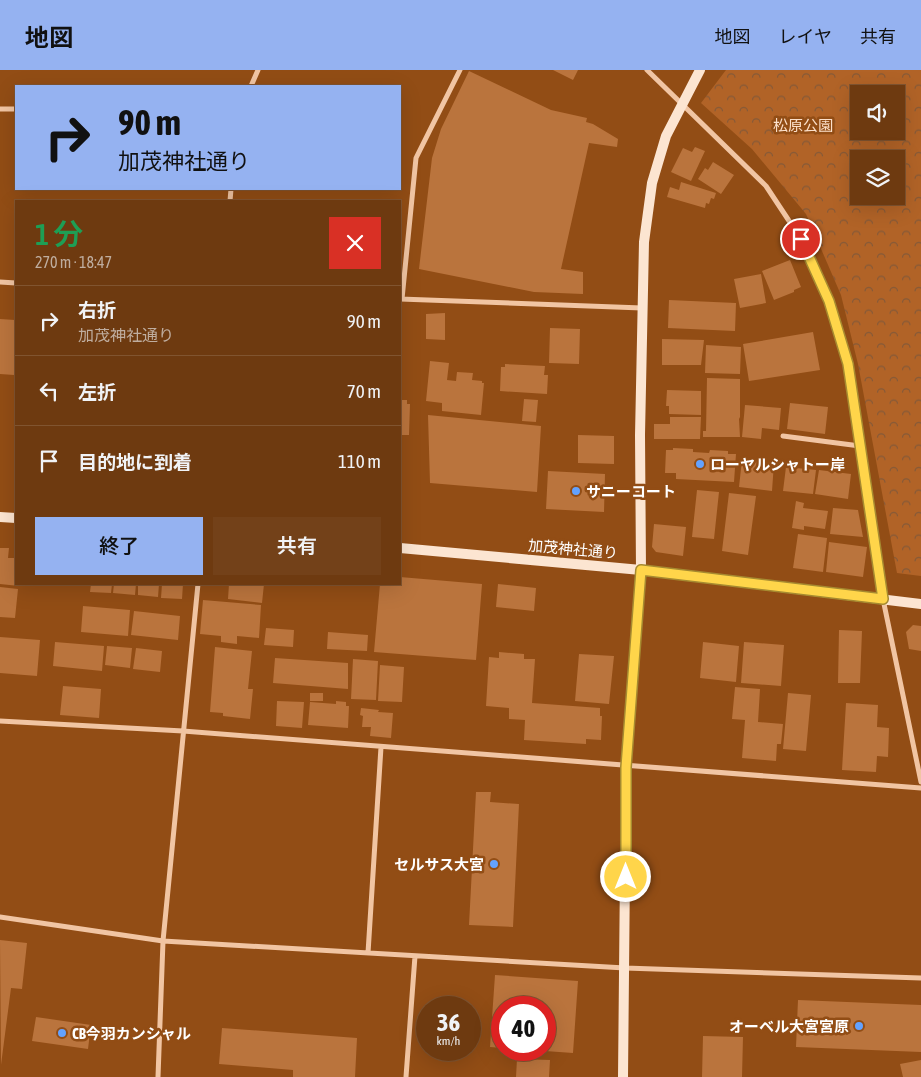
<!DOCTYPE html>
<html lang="ja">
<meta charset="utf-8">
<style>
:root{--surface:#6e3a10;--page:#734119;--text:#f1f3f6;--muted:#bfad9f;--line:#805430;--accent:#95b2f1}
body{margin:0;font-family:"Asap Condensed","Noto Sans JP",sans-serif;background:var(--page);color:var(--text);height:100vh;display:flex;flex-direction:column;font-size:19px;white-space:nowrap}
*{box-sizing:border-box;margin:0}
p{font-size:16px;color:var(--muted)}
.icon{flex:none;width:28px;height:28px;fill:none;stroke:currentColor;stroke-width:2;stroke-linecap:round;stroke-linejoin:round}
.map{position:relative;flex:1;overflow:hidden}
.side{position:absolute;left:15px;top:130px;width:386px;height:385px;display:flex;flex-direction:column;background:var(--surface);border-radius:0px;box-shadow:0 5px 20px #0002,0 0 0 1px var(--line)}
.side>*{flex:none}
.banner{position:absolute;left:15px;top:15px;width:386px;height:105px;border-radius:0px;box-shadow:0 5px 20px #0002,0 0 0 1px var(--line);background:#95b2f1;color:#111;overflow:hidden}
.tools{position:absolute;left:850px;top:15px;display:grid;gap:10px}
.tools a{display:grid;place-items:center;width:55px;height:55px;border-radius:0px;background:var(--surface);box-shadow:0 5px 20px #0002,0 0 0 1px var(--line);font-size:25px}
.speed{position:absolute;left:416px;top:926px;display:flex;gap:10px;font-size:25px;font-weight:700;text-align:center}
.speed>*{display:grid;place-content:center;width:65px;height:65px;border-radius:50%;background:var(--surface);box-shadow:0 5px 20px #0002,0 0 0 1px var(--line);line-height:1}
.speed small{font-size:12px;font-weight:400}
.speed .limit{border:8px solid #d22;background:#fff;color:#111}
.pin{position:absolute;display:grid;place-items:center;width:42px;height:42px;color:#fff;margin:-21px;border:2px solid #fff;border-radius:50%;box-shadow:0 1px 5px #0007}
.me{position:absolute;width:55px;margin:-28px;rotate:0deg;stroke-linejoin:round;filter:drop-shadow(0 0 4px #0008)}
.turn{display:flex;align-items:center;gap:18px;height:105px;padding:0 20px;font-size:22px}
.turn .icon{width:65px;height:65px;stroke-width:2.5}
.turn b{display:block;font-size:35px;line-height:42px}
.round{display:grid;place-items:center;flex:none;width:52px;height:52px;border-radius:0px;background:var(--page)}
.overview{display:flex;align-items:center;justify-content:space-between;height:85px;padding:0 20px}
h1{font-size:30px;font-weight:600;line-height:38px;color:#1e9e55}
.action{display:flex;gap:10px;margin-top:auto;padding:10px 20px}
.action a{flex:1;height:58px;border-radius:0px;background:var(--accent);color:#111;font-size:20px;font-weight:600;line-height:58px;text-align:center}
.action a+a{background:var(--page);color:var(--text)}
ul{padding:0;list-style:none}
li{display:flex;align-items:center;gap:15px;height:70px;padding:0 20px;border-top:1px solid var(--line)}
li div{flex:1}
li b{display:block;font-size:19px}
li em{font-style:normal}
header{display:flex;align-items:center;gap:30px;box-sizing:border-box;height:70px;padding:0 25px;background:var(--accent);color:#111}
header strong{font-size:24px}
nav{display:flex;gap:28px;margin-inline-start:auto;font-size:18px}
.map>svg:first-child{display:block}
.park{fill:url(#park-crowns);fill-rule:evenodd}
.building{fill:#ba743d}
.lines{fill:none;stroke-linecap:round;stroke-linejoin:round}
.street{stroke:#f1c5a3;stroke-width:5}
.secondary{stroke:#fce5d1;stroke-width:10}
.route-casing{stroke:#a68a30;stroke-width:12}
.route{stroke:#ffd54a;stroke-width:9}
.poi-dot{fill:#63a2ff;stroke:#924d15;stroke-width:2}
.labels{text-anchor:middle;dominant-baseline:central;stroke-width:5;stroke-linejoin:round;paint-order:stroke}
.park-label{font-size:15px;fill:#fce0ca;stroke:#924d15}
.poi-label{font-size:15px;font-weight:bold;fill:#fff;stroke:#924d15;text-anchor:start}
.street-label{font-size:15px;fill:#fff;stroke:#924d15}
</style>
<header>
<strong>地図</strong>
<nav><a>地図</a><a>レイヤ</a><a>共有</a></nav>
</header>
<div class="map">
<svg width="921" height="1007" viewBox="0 0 921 1007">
<defs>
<pattern id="park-crowns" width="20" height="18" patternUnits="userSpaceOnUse" patternTransform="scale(1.25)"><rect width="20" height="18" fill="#b16327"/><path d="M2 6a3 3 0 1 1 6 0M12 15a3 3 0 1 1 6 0" fill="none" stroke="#845938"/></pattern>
</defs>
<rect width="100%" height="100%" fill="#924d15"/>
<path class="park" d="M726,0H921V506L897,503L858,294L841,225L806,144L752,79L701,33ZM859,24H896V61H859ZM859,89H896V126H859Z"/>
<path class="building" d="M553,0H578L573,10Z
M469,1L551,40L587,48L586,52L593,54L618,69L617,77L589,73L561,199L583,202V224L534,222L419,199L432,88L441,59Z
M695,77L705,81L691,111L671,102L683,78L692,82Z
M713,92L734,105L721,124L698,109L705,98L708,100Z
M681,112L716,123L714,129L711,128L709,134L706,133L705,138L667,127L670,117L679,120Z
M790,190L801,217L794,220V222L774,230L762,201Z
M761,204L766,233L740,238L734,209Z
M669,230L736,233L735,261L668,258Z
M445,243V270L426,269V244Z
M0,249L15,250L14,266L16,267V271L14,305L0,304Z
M550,258L580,259L579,294L549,293Z
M813,262L820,300L749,311L743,274Z
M662,269L704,270L701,295H662Z
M706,275L741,277L740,304L705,303Z
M430,291L449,293L447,310L456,311L457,302L473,303L472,310L482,311V313H484L481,345L442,341V333L426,331Z
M505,294L545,296L544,305H548L547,324L500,321L501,297H505Z
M707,308L740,309V347L739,349L740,367H703V361H706Z
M667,320L701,321V345L669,344V336H666Z
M524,329L538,330L536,352L522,351Z
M400,330H407V334H410L409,365H400Z
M790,333L828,337L825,364L787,359Z
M745,335L781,338L779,360L762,358L761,369L742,367Z
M428,345L541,356L537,422L430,413Z
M670,347H701L700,369H654V354H670Z
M578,365L614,366V394L578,393Z
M673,378L693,379V382L709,383L710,380L728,381V384H736L734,412L676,409V403H665L666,380H673Z
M742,390L774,393L772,421L739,417Z
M786,397L816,400L813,424L783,421Z
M819,400L851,404L848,429L815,424Z
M548,401L605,404L604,442L546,439Z
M697,420L719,422L714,469L692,467Z
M729,423L756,426L748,485L722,481Z
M796,431L804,433L803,438L828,441L825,459L804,456V460L792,458Z
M833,438L858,440L863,467L830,464Z
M654,454L686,457L683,486L656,482L652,477Z
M798,464L827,468L823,502L793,498Z
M829,472L867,477L863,507L826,502Z
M0,478H9L8,488H16V514H19V516L0,514Z
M400,507L482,514L476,590L374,582L380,514H400Z
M91,514H112L111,523L90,522Z
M114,514H136L135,525L113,523Z
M138,514H159L158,527L138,525Z
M162,514H183L182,529L161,528Z
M229,514H264L262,533L228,529Z
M498,514L536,518L534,541L496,537Z
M0,517L18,519L15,548L0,547Z
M203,530L261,535L259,568L237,566V574L221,572V566L200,564Z
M83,536L130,540L128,566L81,562Z
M134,541L180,546L178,570L131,565Z
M913,555L921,556V581L909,579L906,562Z
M266,558L294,560L293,577L264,575Z
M839,560L862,561L860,613H838Z
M328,562L368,565L367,581L327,579Z
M0,567L40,570L37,606L0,603Z
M55,572L104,576L102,601L53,596Z
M703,572L739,576L736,612L700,608Z
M744,572L784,575L781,616L741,613Z
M107,576L132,578L130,598L105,595Z
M215,577L252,581L248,619H253L250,649L223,646V643L210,642Z
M136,578L162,581L160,602L133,599Z
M499,582L524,584V589H535L532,633L600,638V646H602L601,670L586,669V674L524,670L525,650L509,649V638L486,636L489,587L499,588Z
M579,584L614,586L609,634L575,631Z
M275,588L348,593V619L273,613Z
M353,589L378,591L376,630L351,629Z
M380,595L404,597L402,632L378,631Z
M63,616L101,619L99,648L60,645Z
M735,617L760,619L758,652L783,654L781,674H777L776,691L742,688L745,650L732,649Z
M310,623H323V631H310Z
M788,623L811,625L806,681L783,679Z
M277,631L304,632L302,658L276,656Z
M336,631L346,632V636H349L348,658L308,655L310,632L336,634Z
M846,633L878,635L877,657L889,658L888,687L877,686L876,702L842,700Z
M361,638L379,640L378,642L393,643L391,668L370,666L371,657H362L363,646L360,645Z
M476,722H491L490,732L519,734L513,857L469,855Z
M0,870L27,873L22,919L11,918L1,995Z
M495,905L578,911L573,983L545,981V938H502V978L490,977Z
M798,930L921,935V982L796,977Z
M36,947L91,955L88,979L32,971Z
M222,958L357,968L355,1007H293V1000L219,994Z
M703,966L743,967L742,1007H702Z
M517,989L550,990L549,1007H516Z
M921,990V1007H903L900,994Z"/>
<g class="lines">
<path class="street" d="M647,0L766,116L801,169L829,231L848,294L883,529L921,712
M251,16L258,0
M0,39H16
M230,131L231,119
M0,212L16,213
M400,229L642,238
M402,229L416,88L460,0
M783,366L860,376
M0,651L183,661L921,718
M0,847L163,871L625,898L921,908
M368,883L381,677
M158,1007L163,871L198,514
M406,1007L415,886"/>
<path class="secondary" d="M0,447L16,448
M400,478L641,500L921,534
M623,1007L626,697L641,500L640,365L644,172L652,113L666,66L700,0"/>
</g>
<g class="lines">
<defs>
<path id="route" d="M626,807V697L641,500L883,529L848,294L829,231L801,169"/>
</defs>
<use href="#route" class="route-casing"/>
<use href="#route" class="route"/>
</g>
<g class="poi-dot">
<circle cx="700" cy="394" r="5"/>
<circle cx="576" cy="421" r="5"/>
<circle cx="494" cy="794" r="5"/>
<circle cx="859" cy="956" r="5"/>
<circle cx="62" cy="963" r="5"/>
</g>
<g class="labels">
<g class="park-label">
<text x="803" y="55">松原公園</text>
</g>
<g class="poi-label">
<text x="710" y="394">ローヤルシャトー岸</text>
<text x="586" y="421">サニーコート</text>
<text x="484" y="794" text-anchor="end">セルサス大宮</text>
<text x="849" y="956" text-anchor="end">オーベル大宮宮原</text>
<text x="72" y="963">CB今羽カンシャル</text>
</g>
<g class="street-label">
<text transform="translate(573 479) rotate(5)">加茂神社通り</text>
</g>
</g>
</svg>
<div class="tools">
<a><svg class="icon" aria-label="sound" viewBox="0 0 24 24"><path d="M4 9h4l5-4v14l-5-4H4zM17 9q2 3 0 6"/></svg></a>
<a><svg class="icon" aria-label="layers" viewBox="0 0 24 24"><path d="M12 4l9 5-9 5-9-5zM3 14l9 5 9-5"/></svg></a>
</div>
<div class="speed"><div>36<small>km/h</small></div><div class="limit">40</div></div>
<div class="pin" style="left:801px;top:169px;background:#d93025"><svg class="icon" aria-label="arrive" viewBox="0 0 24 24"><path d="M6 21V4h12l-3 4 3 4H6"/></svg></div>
<svg class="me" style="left:626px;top:807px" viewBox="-20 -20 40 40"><circle r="17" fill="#ffd54a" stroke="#fff" stroke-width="3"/><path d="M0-11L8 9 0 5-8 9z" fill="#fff"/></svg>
<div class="banner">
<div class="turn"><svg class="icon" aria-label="right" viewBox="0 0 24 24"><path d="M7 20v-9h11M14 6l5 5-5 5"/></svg><div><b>90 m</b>加茂神社通り</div></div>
</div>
<section class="side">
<div class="overview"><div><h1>1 分</h1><p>270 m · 18:47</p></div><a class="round" style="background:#d93025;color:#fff"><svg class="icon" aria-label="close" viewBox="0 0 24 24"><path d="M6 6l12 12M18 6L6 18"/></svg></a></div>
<ul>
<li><svg class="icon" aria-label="right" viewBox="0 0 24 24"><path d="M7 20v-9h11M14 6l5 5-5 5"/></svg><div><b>右折</b><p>加茂神社通り</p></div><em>90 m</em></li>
<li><svg class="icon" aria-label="left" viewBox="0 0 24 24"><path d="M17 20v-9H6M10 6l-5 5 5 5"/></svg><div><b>左折</b></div><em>70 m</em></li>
<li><svg class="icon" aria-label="arrive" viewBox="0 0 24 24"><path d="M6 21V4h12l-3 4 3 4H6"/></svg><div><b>目的地に到着</b></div><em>110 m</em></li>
</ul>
<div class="action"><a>終了</a><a>共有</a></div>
</section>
</div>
